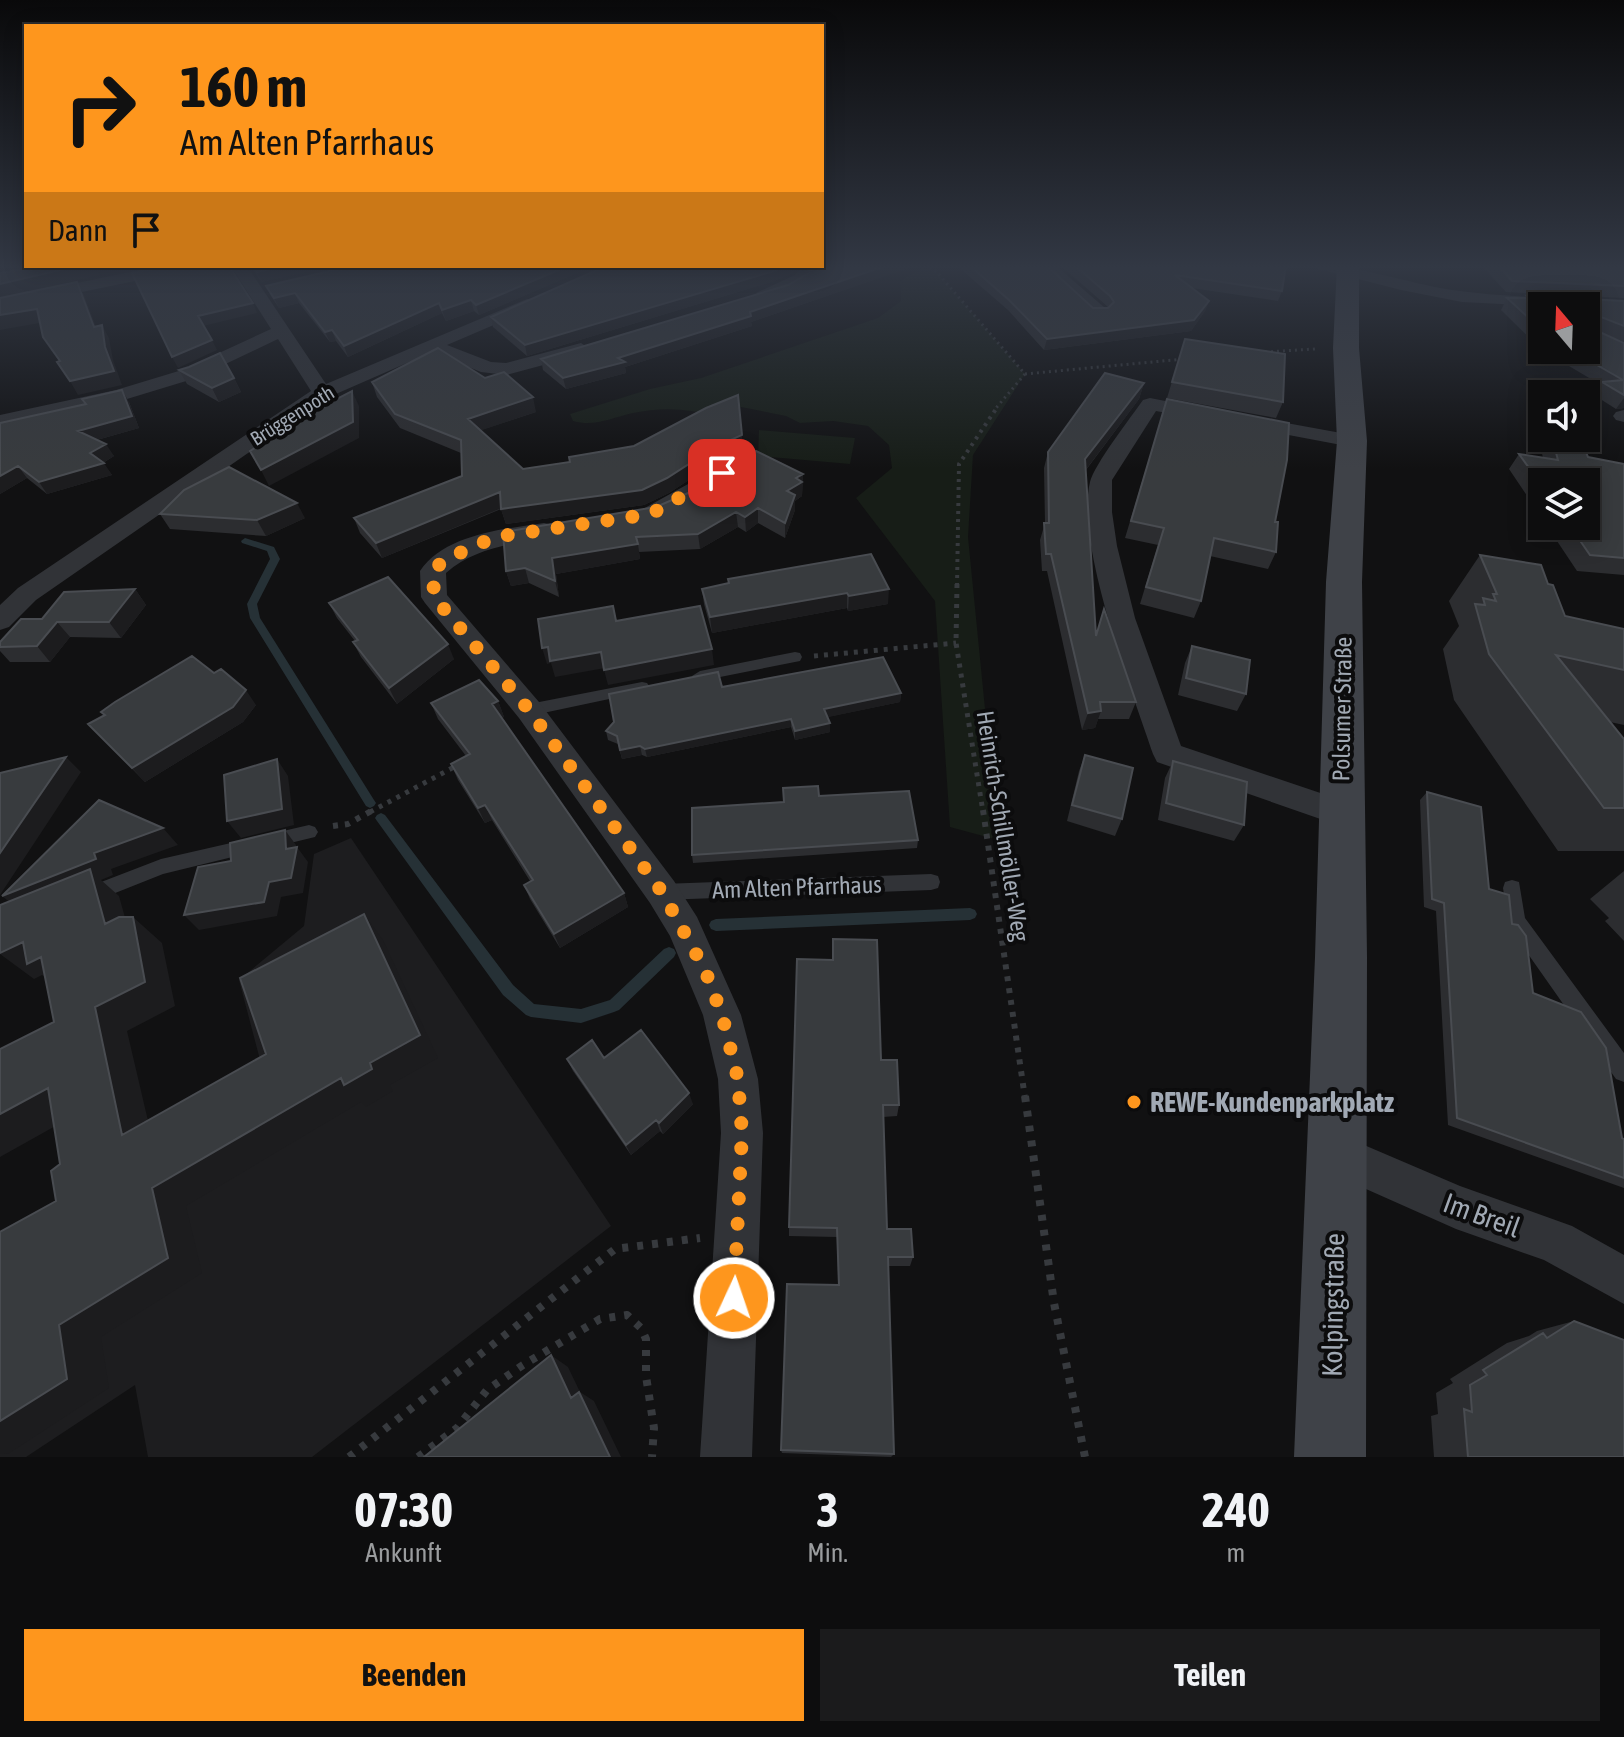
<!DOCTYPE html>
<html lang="de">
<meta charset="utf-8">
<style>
:root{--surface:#0d0d0e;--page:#1b1b1c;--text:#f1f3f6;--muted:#9a9c9e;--line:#2d2d2e;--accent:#fe961d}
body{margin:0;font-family:"Asap Condensed",sans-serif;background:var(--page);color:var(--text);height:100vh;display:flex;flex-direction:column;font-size:30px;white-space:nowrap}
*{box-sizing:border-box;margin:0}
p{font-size:26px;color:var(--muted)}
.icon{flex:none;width:44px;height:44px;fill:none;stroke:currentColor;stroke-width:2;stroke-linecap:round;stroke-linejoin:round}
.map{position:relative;height:1457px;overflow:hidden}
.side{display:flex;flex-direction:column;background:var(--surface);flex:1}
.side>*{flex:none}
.guide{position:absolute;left:24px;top:24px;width:800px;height:244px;border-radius:0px;box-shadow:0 4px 20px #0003,0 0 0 2px var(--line);background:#fe961d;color:#111;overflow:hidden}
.needle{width:52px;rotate:341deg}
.fabs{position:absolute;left:1528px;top:292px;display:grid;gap:16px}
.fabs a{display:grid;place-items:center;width:72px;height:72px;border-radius:0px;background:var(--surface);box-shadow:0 4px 20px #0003,0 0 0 2px var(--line);font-size:40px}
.pin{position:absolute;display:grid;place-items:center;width:68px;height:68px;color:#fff;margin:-34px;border-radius:16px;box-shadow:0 4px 12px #0006}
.me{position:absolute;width:88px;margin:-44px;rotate:3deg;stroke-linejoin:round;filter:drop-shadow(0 0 6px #0008)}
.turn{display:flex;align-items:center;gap:28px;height:168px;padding:0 24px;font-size:36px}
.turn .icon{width:104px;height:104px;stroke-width:2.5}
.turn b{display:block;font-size:56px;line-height:68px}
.then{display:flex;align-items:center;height:76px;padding:0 24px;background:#0003;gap:16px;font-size:30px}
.eta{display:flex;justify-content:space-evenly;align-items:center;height:136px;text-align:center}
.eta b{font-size:48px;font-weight:700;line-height:56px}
.cta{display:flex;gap:16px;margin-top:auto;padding:16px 24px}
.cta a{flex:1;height:92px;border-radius:0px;background:var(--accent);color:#111;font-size:32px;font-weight:700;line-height:92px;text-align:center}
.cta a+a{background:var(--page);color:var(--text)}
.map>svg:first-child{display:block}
.built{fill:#1d1d1f}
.green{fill:#171d17}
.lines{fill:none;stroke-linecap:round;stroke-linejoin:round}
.stream{fill:#263136;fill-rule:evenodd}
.path-far4{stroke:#373a3e;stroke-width:3;stroke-dasharray:2 4;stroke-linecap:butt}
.path-far3{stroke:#373a3e;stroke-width:4;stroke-dasharray:3 5;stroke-linecap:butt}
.path-far2{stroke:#373a3e;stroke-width:5;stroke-dasharray:4 6;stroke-linecap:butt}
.path-far1{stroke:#373a3e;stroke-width:6;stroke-dasharray:5 7;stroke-linecap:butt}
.path{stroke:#373a3e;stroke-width:8;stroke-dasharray:6 9;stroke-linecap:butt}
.service{fill:#313337;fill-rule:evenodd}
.minor{fill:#313337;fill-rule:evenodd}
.secondary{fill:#3f4248;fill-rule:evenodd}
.wall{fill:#2c2d30}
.shaded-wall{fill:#1c1c1e}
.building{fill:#383b3e;stroke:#494c51;stroke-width:2}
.route{stroke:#fe961d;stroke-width:14;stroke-dasharray:0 25.2}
.poi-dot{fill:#fe961d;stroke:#0c0c0d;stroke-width:3}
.labels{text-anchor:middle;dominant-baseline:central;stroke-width:8;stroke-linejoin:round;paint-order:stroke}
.far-street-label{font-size:20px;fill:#a1a9b4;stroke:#0c0c0d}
.street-label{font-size:24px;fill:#a1a9b4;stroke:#0c0c0d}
.near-poi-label{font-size:28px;font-weight:bold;fill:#a1a9b4;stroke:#0c0c0d;text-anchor:start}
.near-street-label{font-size:28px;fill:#a1a9b4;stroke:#0c0c0d}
</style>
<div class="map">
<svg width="1624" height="1457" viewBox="0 0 1624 1457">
<rect width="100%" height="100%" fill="#111112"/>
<path class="built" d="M351,838L611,1226L312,1457H148L135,1385L26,1457H0V1273L150,1129L268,1090L239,980L304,926L314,854Z"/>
<path class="green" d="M923,268L936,271L1025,374L973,455L968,537L998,840L950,827L935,601L856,498L892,468L889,445L868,426L833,421L800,423L786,416L736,406L714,416C687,408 661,407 633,413C611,418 595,427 573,421L570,414L650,389L701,378L878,318L901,301L900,281Z
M759,430L855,438L850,464L758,456Z"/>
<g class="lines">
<path class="stream" d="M245,538L274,547L280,559L257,604L260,618L374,800L376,803L374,806L370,808L366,806L250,618L247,604L270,559L267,551L242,543L241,541Z
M381,813L385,815L513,985L534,1004L581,1009L610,1000L664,949L669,947L674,949L676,953L674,957L619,1010L614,1012L581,1023L531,1017L526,1015L503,995L377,821L375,818L377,815Z
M970,908L975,910L977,914L975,918L970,920L716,931L711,929L709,925L711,921L716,919Z"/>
<path class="path-far4" d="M917,265L936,271L1025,374L996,408
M1265,352L1315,349
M1025,374L1184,359"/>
<path class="path-far3" d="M957,586L959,464L998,406"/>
<path class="path-far2" d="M957,584L956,643L983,812
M814,656L956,643
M370,812L456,766"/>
<path class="path-far1" d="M983,810L1025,1098
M333,826L348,824L373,810"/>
<path class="path" d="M1025,1096L1054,1303L1085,1457
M349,1457L615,1249L700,1238
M418,1457L457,1428L487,1390L523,1365L600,1319L627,1315L641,1328L646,1339V1376L654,1428L652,1457"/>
<path class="service" d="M795,652L800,653L802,657L800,661L700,681L692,676L700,671Z
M642,682L647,683L650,687L647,691L529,716L521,710L529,704Z
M309,825L315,827L318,832L315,837L163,874L90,903L83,901L81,895L83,889L161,859Z
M931,874L938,876L940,882L938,888L931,890L662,900L655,898L653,892L655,886L662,884Z
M1512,880L1519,882L1525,918L1624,1053V1082L1616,1079L1509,927L1503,888L1505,882Z"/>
<path class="minor" d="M1037,265H1055L1105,308L1108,312L1105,316H1093Z
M1313,265C1360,265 1406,283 1452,290C1509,298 1567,298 1624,300V310L1462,302L1401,290L1315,268Z
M159,266H191L183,271L0,309V299Z
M231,266H247L326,384L527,299L533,300L536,304L533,308L447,345L491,362L506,363L581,343L590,349L588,353L506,375L481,372L432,352L329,397L36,600L9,627L0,630V605L18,588L311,391L278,339L196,378L127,399L0,427V415L116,390L182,370L271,329Z
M803,266H820L807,281L764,298L756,293L795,275Z
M1150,398L1211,410L1214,414L1204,420L1156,411L1112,480V512L1117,546L1135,618L1181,746L1353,804L1357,813L1353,822L1341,826L1329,822L1157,762L1153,754C1132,690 1075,545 1090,482C1094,465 1131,417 1143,400Z
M1624,410V422L1616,420L1613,416L1616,412Z
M1248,416L1352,435L1363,441L1352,447L1241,426L1238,422L1241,418Z
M744,453L752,455L755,460L752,465L659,519H643L639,514L643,509Z
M544,523L553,525L556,530L553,535C514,545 477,546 446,573L447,595L539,702L674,881L697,917L741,1015L758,1079L763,1133L752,1457H700L721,1133L718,1079L703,1015L670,936L650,903L519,718L425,603L421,597L420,571C445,534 505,529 544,523Z
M1336,1133L1460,1186L1572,1226L1624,1255V1304L1544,1260L1456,1229L1321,1169L1315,1154L1321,1139Z"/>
<path class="secondary" d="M1337,265H1359V348L1367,441L1362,582L1367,957L1366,1457H1294L1315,957L1326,582L1337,441L1333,348Z"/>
</g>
<path class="wall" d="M822,265H917L751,322L752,326L625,367L626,373L566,389L543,370L541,359L788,285Z
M956,265H1046L1093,308H1108L1107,306L1060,265H1286L1282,291L1278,301L1192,288L1209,301L1205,311L1191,331L1044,350L1008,310Z
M1481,265H1624V298L1506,292Z
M251,266H331L261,282Z
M593,266L479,315L474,311L446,321L442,313L348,357L336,341L330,342L299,303L279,308L271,296L266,286Z
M793,273L774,281L527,356L493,327L491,317Z
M1527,296L1624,301V342L1592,329L1624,343V408L1616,409L1594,395L1601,385L1542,350H1586L1542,306V350L1501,310L1507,298H1525Z
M1185,339L1283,402L1276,418L1167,398Z
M179,370L234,378L241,392L219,402L187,384Z
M372,382L536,412L481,430L523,469L742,450L718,461L669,493L644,505L506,524L501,509L382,558L360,533L354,518L462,476L461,453L400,428L377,397Z
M1144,383L1139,399L1086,470L1096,636L1136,702L1129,719H1098L1095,728L1082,730L1047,571H1042L1040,540L1045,523L1044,468L1048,452Z
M1167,399L1275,522L1276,552L1268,569L1210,556L1201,601L1194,618L1140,604L1158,545L1125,538Z
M129,402L139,428L97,440L114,456L103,463L112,475L47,494L27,478L0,494V423Z
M1542,428V438H1580L1588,457L1624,464V575L1577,571L1547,526H1586L1542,482V518L1509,469L1519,454L1543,458L1538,435Z
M803,474L802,496L795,501V510L785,538L758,523L746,532L738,527L700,549L639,552L640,559L556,574L559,597L529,583L511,586L506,571L695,490Z
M160,514L305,518L266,536L170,529Z
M871,554L888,604L848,611L847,608L712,633L704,604L702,589L729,583L728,579Z
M1480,555L1548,584L1565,616L1624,629V725L1610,722L1624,739V851H1558L1454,700L1443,649L1459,626L1449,601Z
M135,589L146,605L121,638L70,637L50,662H10L0,651V642L42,619Z
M329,603L454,659L397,704L361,657L353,642L355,641L337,618Z
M1192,646L1246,694L1237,711L1178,695L1185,663Z
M722,687L901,693L900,702L827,717L830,723V732L795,740L791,727L647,757L642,755L622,759L618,744L608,740L606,731Z
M498,701L504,717L501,718L624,893L628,907L560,948L530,899L524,885L530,881L492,820L485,823L458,780L451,764L466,756L438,719L431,703Z
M256,705L243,722L145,782L88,724L104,716L101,712Z
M1085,755L1122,819L1115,836L1067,821L1079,771Z
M1173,761L1244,825L1234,841L1158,820L1165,778Z
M1427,792L1489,889L1512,924L1533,993L1622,1138L1624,1139V1188L1448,1125L1436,911L1424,907L1420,800Z
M819,796L918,840L917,848L693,863L692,855L784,802Z
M1624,871V941L1605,921L1609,918L1590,899Z
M604,1058L693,1104L663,1134L660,1131L631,1155L573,1071L567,1059Z
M881,1060L899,1105L897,1116L883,1117L887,1229L913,1257L910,1266H888L894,1454L891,1457L782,1453L781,1450L838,1285L837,1237L789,1236V1227Z
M1574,1321L1624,1457H1434L1431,1416L1438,1414L1436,1393L1453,1383L1450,1379L1507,1343L1529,1336L1537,1331Z"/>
<path class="shaded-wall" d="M888,265H917L751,322L752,326L625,367L626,373L566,389L563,378L750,312Z
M77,266H98L99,275L0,298V284Z
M129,266H144L130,269Z
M282,266H331L261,282L257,272Z
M568,266H593L479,315L476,305Z
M785,266H800L793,273L774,281L527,356L525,345Z
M77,282L84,295L101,340L94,327Z
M295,293L299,303L279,308L274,298Z
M471,300L474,311L446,321L442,310Z
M1209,301L1205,311L1191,331L1044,350L1047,339Z
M253,303L257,313L203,326L198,316Z
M439,303L442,313L348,357L344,346Z
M37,309L45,322L0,330V315Z
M102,325L109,338L113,360L122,385L78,395L70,381L105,347Z
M332,330L336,341L330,342L325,332Z
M212,340L217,350L178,368L172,357Z
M234,378L241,392L219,402L212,388Z
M1144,383L1139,399L1081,476L1085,459Z
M122,390L129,402L139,428L86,443L78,431Z
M352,391L359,406V438L269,486L261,470Z
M533,397L536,412L473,433L468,419Z
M1624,398V408L1616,409Z
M742,435V450L718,461L669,493L644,505L506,524L501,509L717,446Z
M106,444L114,456L101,464L104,463L112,475L47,494L39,482Z
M18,466L27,478L0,494V476Z
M803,474L802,496L795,501V510L785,538V523L787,491L796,478Z
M500,492L504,507L382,558L376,543Z
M297,503L305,518L266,536L257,520Z
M758,508V523L746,532L745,517Z
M736,512L738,527L700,549L698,534Z
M638,544L640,559L556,574L559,597L555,581L552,558Z
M525,568L529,583L511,586L506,571Z
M135,589L146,605L121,638L109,622Z
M889,589L888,604L848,611L849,596Z
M847,593V608L712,633L710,617Z
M57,622L70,637L50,662L37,646Z
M448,644L454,659L397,704L389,688Z
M548,647L601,652L605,668L555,677L551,663L547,664L542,648Z
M712,649L714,665L608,685L604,670Z
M246,690L256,705L243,722L145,782L132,768Z
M901,693L900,702L824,718V709Z
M498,701L504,717L498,720L492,704Z
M1101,711L1095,728L1082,730L1088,713Z
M791,719V727L647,757L645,749Z
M830,723V732L795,740V731Z
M640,746L642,755L622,759L620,750Z
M66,757L81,772L0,895V853Z
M277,759L288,776L294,825L241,838L227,821Z
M485,805L492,820L485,823L478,808Z
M163,828L178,845L111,869L113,875L101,880L119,896L134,950L22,912L2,896L94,853Z
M285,830L296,845V851L297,847L308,862L303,893L281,897L277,916L199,930L184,915L269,882L286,849Z
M624,893L628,907L560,948L554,934Z
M364,914L383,940L438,1058L390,1085L393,1091L366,1107L361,1102L186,1206L202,1273L101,1337L109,1388L8,1454L0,1453V1421L59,1325L152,1188L341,1078L370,1063Z
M133,917L162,943L175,1006L127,1031L156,1155L122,1135L95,1007Z
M23,942L57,967L61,989L42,975L34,979L0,954V953Z
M48,1088L84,1110L0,1157V1114Z
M689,1093L693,1104L663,1134L659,1123Z
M656,1120L660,1131L631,1155L626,1145Z
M551,1355L568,1367L580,1392L594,1401L621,1457H610L571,1398Z"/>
<path class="building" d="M822,265H888L750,312L751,316L618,358L625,362L563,378L541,359L788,285L809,273L815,266Z
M969,265H1046L1093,308H1108L1114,302L1110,296L1074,265H1286L1282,291L1175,275L1209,301L1194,320L1047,339L1009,300Z
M1498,265H1624V286L1512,281Z
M44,266H77L0,284V273Z
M168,266H229L253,303L198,316L212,340L172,357L132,273Z
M253,266H282L257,272Z
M351,266H568L476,305L471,300L442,310L439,303L344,346L332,330L325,332L295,293L274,298L266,286Z
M606,266H785L774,271L525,345L491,317Z
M77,282L94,327L102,325L105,347L114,371L70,381L57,362L60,361L43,337L37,309L0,315V298Z
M1527,296L1624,301V326L1591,313L1593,329L1624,343V395L1602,382L1623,380L1571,350H1586V306H1542V330L1507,298H1529Z
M1185,339L1285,354L1283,402L1172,382Z
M438,348L485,378L504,372L533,397L468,419L523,469L570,462L569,457L634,446L706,408L738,395L742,435L717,446L667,478L642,490L501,509L500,492L376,543L354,518L462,476L461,440L395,414L372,382Z
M220,353L234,378L212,388L179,370L189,367Z
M1105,373L1144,383L1085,459L1096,636L1104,609L1136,702H1100L1101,711L1088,713L1051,554H1046L1044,523H1049L1048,452Z
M122,390L132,416L78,431L106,444L90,453L104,463L39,482L18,466L0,476V423L86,404L82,399Z
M352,391L353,422L261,470L250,451L298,421L296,420Z
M1167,399L1289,423L1287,460L1275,522H1278L1276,552L1214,538L1201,601L1146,587L1164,528L1131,521Z
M1552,438H1580L1588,457L1624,464V558L1590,555L1570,526H1586V482H1542V486L1519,454L1558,460Z
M756,451L803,474L796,478L802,482L787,491L795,495L785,523L758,508L745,517L736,512L698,534L636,537L638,544L552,558L555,581L525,568L506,571L503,532L656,507L695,490Z
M229,467L297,503L257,520L160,514L184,490Z
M871,554L889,589L849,596L847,593L710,617L702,589L729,583L728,579Z
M1480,555L1541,565L1548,584L1553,585L1565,616L1624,629V670L1556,655L1624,739V808H1604L1489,654L1475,604L1485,605L1483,598L1496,601L1493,594H1497Z
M388,577L448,644L389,688L353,642L358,640L329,603Z
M135,589L109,622H57L37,646L0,647V642L21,619H42L64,592Z
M613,606L616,621L700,606L712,649L604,670L601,652L550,661L548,647L542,648L538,619Z
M1192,646L1250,660L1246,694L1186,678Z
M192,656L214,673L221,669L246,690L233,707L132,768L88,724L105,715L101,712L115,702Z
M883,657L901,693L824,709L830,723L795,731L791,719L645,749L640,746L620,750L617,736L606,731L614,722L609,694L718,672L722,687Z
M479,680L498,701L492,704L624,893L554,934L524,885L533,880L485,805L478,808L451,764L470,754L431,703Z
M1085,755L1133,768L1122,819L1072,805Z
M66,757L0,853V773Z
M277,759L282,809L227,821L224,775Z
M1173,761L1247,782L1244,825L1166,803Z
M818,786L819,796L909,791L918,840L692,855V808L784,802L783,788Z
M1427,792L1481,807L1489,889L1509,895L1512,924L1518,925L1526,936L1533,993L1581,1012L1606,1048L1622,1138L1624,1139V1178L1457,1118L1444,903L1432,899Z
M99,800L163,828L94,853L96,859L2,896Z
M285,830L286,849L297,847L291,878L269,882L264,902L184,915L198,867L231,861L230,843Z
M90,869L105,924L119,917H133L145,982L95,1007L122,1135L266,1054L240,978L364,914L420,1035L370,1063L372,1069L344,1085L341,1078L152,1188L168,1258L59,1325L67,1379L0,1421V1232L56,1201L51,1171L60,1164L48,1088L0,1114V1049L54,1022L41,957L27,964L23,942L0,953V905Z
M833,939L877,940L881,1060H897L899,1105H883L887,1229H911L913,1257H888L894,1454L781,1450L787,1284L839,1285L837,1228L789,1227L797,959L833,960Z
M641,1030L689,1093L659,1123L656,1120L626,1145L567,1059L592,1040L604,1058Z
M1574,1321L1624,1340V1457H1468L1464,1409L1472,1412L1470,1385L1487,1375L1483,1370L1543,1333L1547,1338Z
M551,1355L571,1398L579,1392L610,1457H424Z"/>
<linearGradient id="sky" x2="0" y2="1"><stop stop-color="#09090a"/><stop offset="0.57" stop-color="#323844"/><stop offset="1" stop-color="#323844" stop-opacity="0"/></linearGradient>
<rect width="1624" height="469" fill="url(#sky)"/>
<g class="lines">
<path class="route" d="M722,473L651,514L495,537L444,560L433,571L434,597L529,710L662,892L705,970L722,1015L738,1079L742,1133L734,1298"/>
</g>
<circle class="poi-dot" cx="1134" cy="1102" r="8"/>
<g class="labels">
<g class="far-street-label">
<text transform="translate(292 415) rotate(-32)">Brüggenpoth</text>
</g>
<g class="street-label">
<text transform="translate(1342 709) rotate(-89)">Polsumer Straße</text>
<text transform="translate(1003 826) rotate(81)">Heinrich-Schillmöller-Weg</text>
<text transform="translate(797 887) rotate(-2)">Am Alten Pfarrhaus</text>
</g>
<g class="near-poi-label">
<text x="1150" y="1102">REWE-Kundenparkplatz</text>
</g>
<g class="near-street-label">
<text transform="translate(1482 1215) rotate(20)">Im Breil</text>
<text transform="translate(1333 1305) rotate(-89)">Kolpingstraße</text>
</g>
</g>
</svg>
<div class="fabs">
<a><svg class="needle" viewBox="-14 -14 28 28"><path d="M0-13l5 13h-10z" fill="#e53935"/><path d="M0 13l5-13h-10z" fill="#9a9c9e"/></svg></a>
<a><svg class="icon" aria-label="sound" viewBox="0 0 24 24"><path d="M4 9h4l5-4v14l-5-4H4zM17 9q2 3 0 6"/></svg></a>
<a><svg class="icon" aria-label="layers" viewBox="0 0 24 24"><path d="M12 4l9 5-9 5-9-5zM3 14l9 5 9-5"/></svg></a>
</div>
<div class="pin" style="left:722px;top:473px;background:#d93025"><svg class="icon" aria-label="arrive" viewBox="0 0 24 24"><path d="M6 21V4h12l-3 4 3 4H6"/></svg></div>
<svg class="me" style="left:734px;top:1298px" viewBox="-20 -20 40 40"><circle r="17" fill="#fe961d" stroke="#fff" stroke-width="3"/><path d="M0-11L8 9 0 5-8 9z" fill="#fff"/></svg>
<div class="guide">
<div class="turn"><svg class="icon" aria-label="right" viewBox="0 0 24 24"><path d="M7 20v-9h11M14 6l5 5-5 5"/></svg><div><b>160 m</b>Am Alten Pfarrhaus</div></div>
<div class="then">Dann<svg class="icon" aria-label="arrive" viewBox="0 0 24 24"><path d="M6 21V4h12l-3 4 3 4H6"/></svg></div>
</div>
</div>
<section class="side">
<div class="eta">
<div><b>07:30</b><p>Ankunft</p></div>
<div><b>3</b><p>Min.</p></div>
<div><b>240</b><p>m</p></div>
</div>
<div class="cta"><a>Beenden</a><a>Teilen</a></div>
</section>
